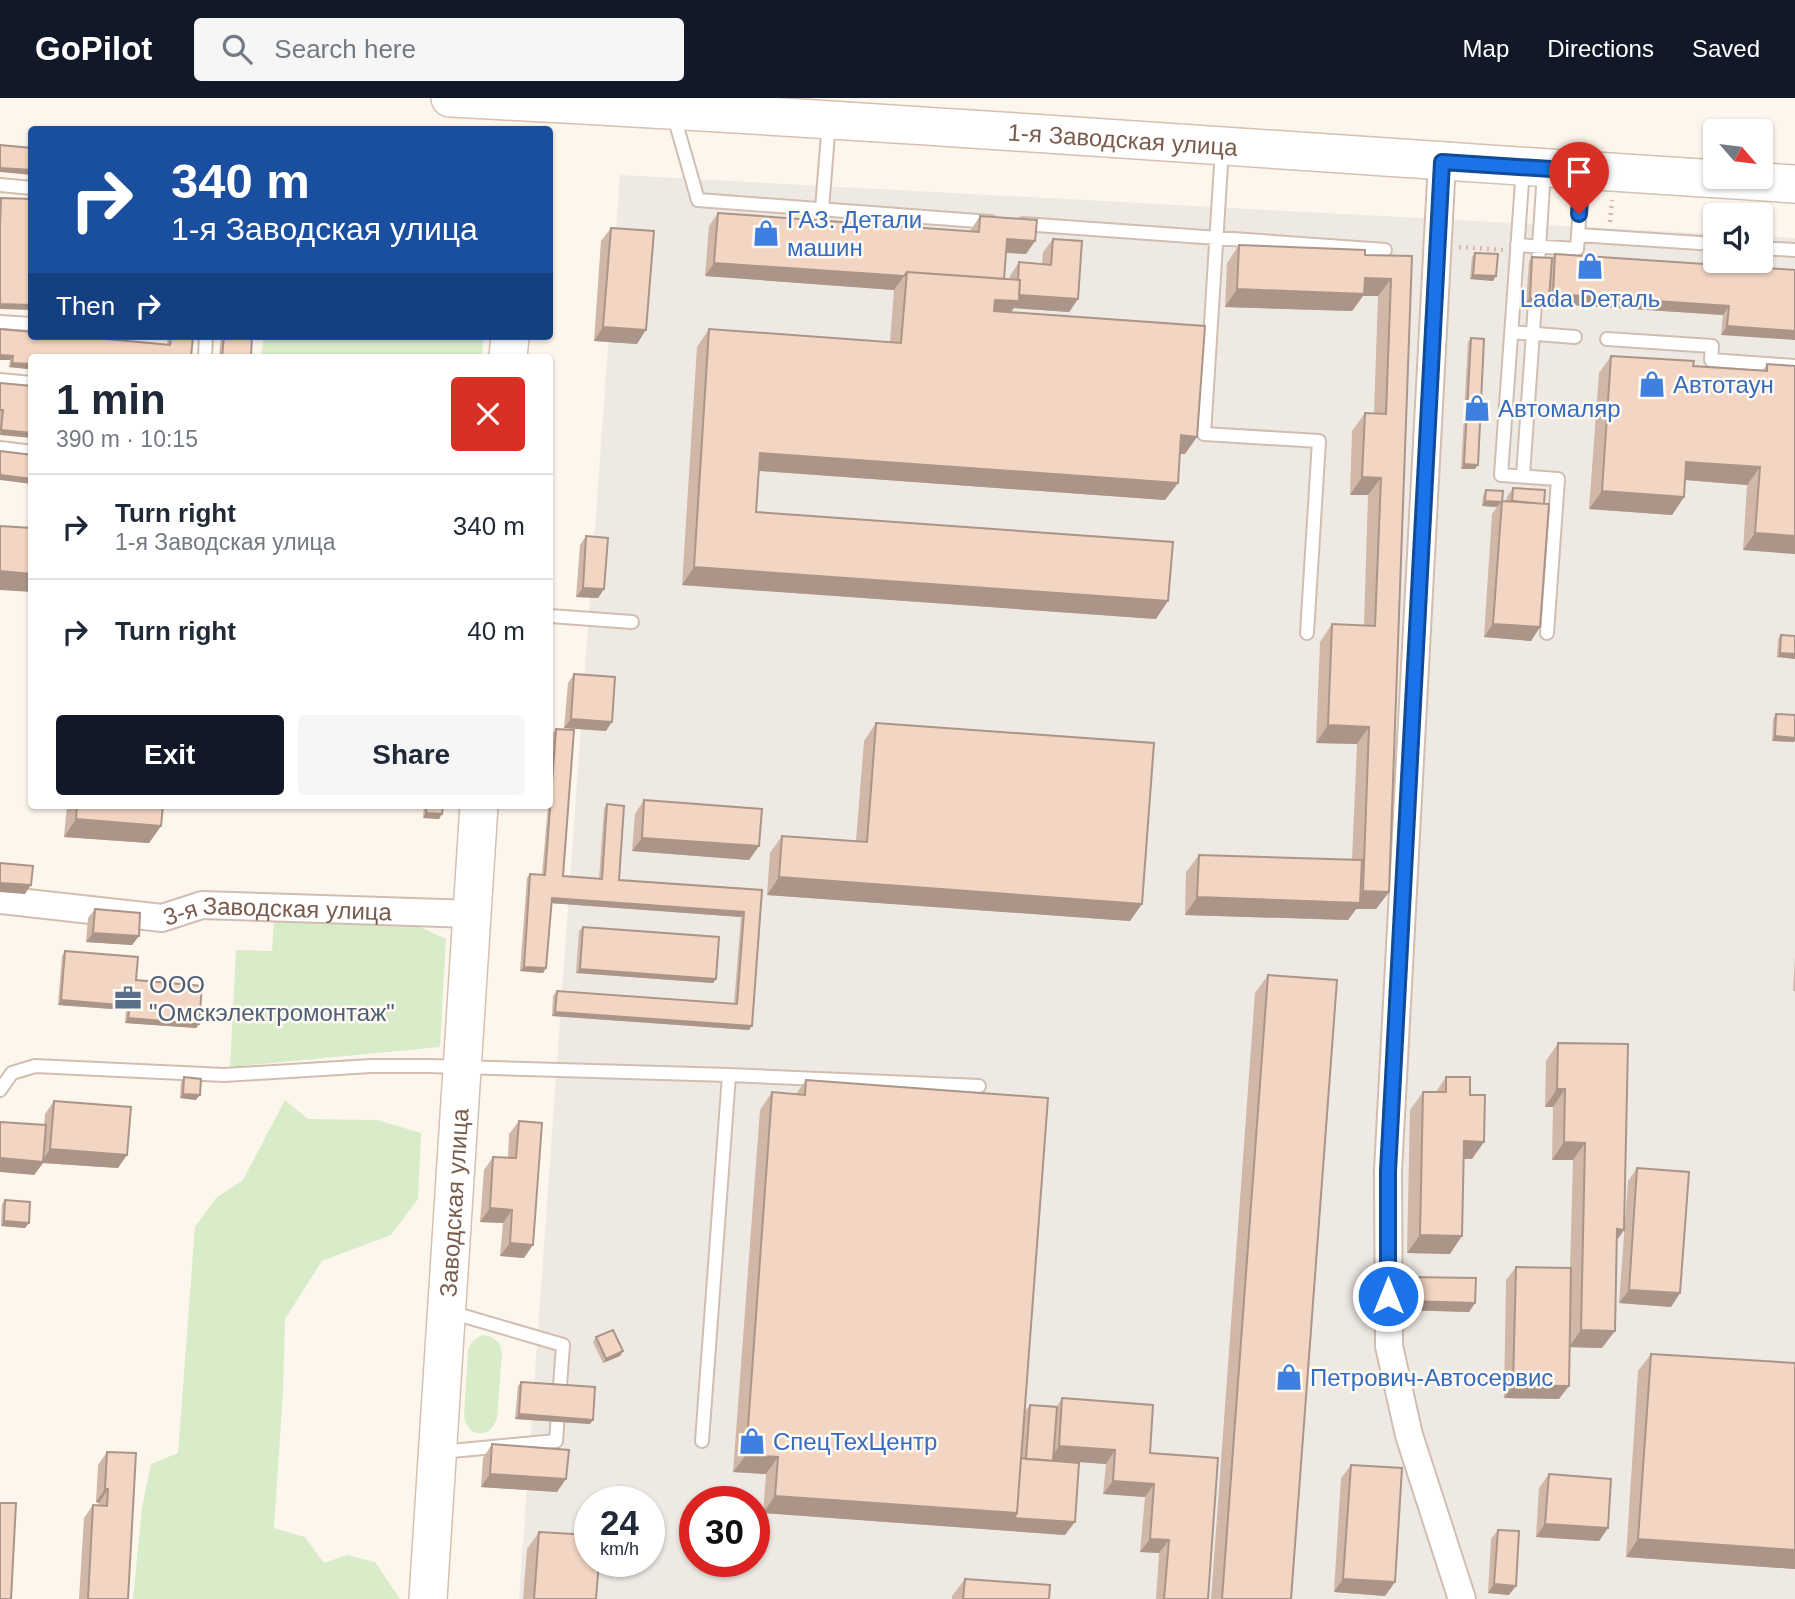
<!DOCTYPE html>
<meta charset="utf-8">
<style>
:root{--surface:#fff;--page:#f6f6f7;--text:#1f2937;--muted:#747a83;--line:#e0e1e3;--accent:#111827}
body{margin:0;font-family:Arial,sans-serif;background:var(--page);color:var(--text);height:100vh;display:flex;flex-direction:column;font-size:26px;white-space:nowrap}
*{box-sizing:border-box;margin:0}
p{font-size:23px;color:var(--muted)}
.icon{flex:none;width:38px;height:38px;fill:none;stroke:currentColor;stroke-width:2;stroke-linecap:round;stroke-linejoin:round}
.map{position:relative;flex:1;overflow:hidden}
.panel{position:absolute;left:28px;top:256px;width:525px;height:455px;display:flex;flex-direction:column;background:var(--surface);border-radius:7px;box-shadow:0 2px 5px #0004}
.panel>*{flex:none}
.hud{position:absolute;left:28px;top:28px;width:525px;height:214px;border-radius:7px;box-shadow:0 2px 5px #0004;background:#1a4fa0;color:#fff;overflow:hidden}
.needle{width:46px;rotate:118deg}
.buttons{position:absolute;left:1703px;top:21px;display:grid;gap:14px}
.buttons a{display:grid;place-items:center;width:70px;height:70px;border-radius:7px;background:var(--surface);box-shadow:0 2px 5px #0004;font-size:35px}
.speed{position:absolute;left:574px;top:1388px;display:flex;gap:14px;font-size:35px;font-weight:700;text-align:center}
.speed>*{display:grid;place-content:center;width:91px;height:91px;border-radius:50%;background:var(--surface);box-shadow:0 2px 5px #0004;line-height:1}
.speed small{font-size:18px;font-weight:400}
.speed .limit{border:10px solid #d22;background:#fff;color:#111}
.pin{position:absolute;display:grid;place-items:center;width:60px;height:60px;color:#fff;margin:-72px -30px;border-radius:50% 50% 50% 0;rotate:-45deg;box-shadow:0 0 7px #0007}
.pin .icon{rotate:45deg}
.me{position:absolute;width:77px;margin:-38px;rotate:0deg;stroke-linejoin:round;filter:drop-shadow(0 0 5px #0008)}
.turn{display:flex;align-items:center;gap:24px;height:147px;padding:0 28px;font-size:32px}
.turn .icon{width:91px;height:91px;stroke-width:2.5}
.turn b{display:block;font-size:49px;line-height:60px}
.then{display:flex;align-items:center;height:66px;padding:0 28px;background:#0003;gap:14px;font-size:26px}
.round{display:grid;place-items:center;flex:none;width:74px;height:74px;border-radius:7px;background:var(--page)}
.head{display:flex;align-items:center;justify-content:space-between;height:119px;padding:0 28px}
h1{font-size:42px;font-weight:700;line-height:52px}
.button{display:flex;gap:14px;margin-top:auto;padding:14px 28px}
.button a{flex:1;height:80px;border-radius:7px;background:var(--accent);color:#fff;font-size:28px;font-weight:700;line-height:80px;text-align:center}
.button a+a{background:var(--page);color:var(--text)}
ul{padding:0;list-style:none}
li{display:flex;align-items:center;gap:21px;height:105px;padding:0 28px;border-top:2px solid var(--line)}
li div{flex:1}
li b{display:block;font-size:26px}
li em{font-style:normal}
header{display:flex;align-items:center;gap:42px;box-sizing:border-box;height:98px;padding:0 35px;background:var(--accent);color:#fff}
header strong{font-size:33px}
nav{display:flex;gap:38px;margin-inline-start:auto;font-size:24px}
.search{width:490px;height:63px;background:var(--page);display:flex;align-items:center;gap:18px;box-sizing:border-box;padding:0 24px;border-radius:7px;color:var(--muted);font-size:26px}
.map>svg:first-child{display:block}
.industrial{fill:#efe9e4;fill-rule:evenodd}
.green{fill:#d8ecc9}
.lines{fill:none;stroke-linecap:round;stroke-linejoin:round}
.service-casing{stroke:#d1beb0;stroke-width:16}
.minor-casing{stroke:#d1beb0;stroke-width:30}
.secondary-casing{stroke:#d6c0b0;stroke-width:40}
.path{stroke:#d9b8a5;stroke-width:4.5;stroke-dasharray:2 5;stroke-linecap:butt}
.service{stroke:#fff;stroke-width:12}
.minor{stroke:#fff;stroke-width:26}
.secondary{stroke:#fff;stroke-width:37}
.wall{fill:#d1b7a8}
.shaded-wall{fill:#aa9588}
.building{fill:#f3d5c3;stroke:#aa9588;stroke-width:2}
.route-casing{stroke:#114b97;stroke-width:18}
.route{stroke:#1a73e8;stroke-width:12}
.labels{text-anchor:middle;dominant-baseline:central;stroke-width:5;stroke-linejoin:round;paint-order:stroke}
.street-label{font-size:24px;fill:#7a5c4d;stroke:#fffaf3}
.shop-label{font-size:24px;fill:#366cbe;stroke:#fffaf3;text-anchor:start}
.service-label{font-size:24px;fill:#4e5e75;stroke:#fffaf3;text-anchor:start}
</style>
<header>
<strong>GoPilot</strong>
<div class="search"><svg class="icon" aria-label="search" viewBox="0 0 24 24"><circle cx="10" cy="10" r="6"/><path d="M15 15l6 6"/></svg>Search here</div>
<nav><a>Map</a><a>Directions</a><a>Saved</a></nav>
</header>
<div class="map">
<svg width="1795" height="1501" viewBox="0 0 1795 1501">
<rect width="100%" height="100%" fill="#fdf6ec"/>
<path class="industrial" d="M620,77L1715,136V163H1760L1761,138L1795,140V1501H519ZM590,1404H649V1463H590ZM695,1404H754V1463H695Z"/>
<path class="green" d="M290,28L495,29V32L289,31Z
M264,238H483L482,259H261Z
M274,821H403L446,841L440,949L230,969L236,852L272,853Z
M285,1002L308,1021L377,1022L421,1035L418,1101L391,1137L322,1163L285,1221L283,1295L274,1430L305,1439L324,1465L347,1457L375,1464L400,1501H133L142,1409L151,1366L178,1355L195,1129L216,1100L243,1082Z
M482,1237C494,1238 500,1243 502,1255L497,1320C491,1342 467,1340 464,1318L468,1253C471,1244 474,1241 482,1237Z"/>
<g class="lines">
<defs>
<path id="service" d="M673,15L698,102L991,124
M1222,51L1204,336L1319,343L1307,535
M1523,70L1501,377L1558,381L1547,535
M1582,77L1578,137L1715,146
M0,87L32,90
M822,111L829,24
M1023,126L1385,152
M1517,147L1577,151L1578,137
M1760,150L1795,152
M1538,164L1544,74
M0,224L32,226
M1511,234L1575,239
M1607,241L1712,248L1711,262L1795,268
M205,259L206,238
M0,282L32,285
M0,350L32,354
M1523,378L1535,205
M550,518L632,524
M0,992L12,975L35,968L224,977L371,968H428L729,977L979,988
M702,1343L729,977
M441,1354L556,1343L563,1247L450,1214"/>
<g id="minor">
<path d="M1442,64L1388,1073L1389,1248L1409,1337L1462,1501"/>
<path id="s1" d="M0,802L162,820L202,807L472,816"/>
</g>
<g id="secondary">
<path id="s2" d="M450,0C899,23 1347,58 1795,86"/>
<path d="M508,259L510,238"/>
<path id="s3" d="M428,1501L479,707"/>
</g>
</defs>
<use href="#service" class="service-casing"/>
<use href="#minor" class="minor-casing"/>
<use href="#secondary" class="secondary-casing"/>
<path class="path" d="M1610,124L1612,102
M1459,149L1503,152"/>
<use href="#service" class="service"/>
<use href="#minor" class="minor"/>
<use href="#secondary" class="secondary"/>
</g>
<path class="wall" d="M718,115L970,133L980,118L1035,143L1026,156L1006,155L1004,181L1010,182V178L1019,164L1042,166L1043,154L1053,141L1078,201L1069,214L1014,210L1011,214L1185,356H1180L1178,385L1165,402L759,373L756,414L1156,521L682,487L697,249L709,231L890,244L894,192L705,178L709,128Z
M611,130L637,246L594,243L601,143Z
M1239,147L1365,157L1412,158L1389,794L1376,811H1356L1348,822L1185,817L1186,774L1199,757L1352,762L1357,646L1316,645L1320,544L1332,526L1364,527L1368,397H1350L1352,333L1365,315L1374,316L1378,198H1363L1352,213L1225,209L1227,165Z
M1475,155L1493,183L1470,181L1472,159Z
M1555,156L1795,172L1721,237L1723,217L1526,204L1529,163L1532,159L1552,160Z
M0,231L167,246L168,238H193L191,259H32L31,266L28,271L9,269L10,262Z
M221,238H252L251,259H219Z
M1471,240L1475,371H1461L1468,244Z
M1611,258L1693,268L1763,272L1767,266L1795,268V456L1743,452L1747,387L1685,382L1684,399L1672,417L1589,411L1599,275Z
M0,285L32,288L0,337Z
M1513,390L1540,529L1531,543L1484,539L1492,416L1497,409L1482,408L1483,397L1486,392L1502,403H1506L1507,399Z
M586,438L604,491L598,500L576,499L580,447Z
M1781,537L1795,538V561L1777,559L1778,541Z
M574,576L606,633L564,630L568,585Z
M1776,616L1794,644L1772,643L1773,621Z
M876,625L1130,823L767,797L770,755L782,738L856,743L864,643Z
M556,631L563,778L599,781L604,711L607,706L619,782L762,792L749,932L552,918L553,898L557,893L734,906L741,819L551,805L546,870L543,875L520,873L527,780L530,776L542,777L548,707H550V681L553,635Z
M644,702L759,748L749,762L632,753L635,716Z
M67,707H163L161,728L149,745L64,739Z
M424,707H443L439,721L423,720Z
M95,811L139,838L132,847L86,844L88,820Z
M583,829L716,881L713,885L576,875L579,833Z
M65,853L136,882L199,926L196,930L125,925L126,912L58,907L62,858Z
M1795,859V893H1793Z
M1268,877L1291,1501H1211L1255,895Z
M1558,945L1624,1132L1617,1142L1602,1250L1569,1249L1559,1301L1504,1300L1506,1182L1516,1169L1570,1170L1573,1062H1552L1553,1009H1545L1546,963Z
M184,979L196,1002L180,1000L181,984Z
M1446,979L1470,997L1472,1061H1464L1450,1156L1407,1155L1410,1012L1423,994H1436Z
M806,982L1025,1313L1030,1307L1057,1308L1062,1300L1150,1355L1208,1501H1156L1159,1455L1140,1454L1145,1399L1103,1396L1106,1366L1053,1362L1065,1437L763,1415L766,1376L733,1374L760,1012L772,994L796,996Z
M54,1003L118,1070L43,1065L34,1077L44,1027L45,1016Z
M519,1023L524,1160L500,1158L503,1125L480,1124L484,1072L493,1059L508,1060L509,1036Z
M1637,1070L1680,1195L1671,1209L1619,1205L1628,1083Z
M5,1102L29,1125L25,1130L1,1128L2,1106Z
M1407,1179L1475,1205L1469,1214L1400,1212V1188Z
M596,1239L623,1253L620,1258L603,1265L593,1244Z
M1651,1256L1795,1265V1471L1626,1459L1638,1273Z
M521,1284L590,1326L515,1321L518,1288Z
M492,1346L557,1394L481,1389L483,1360Z
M107,1354L128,1501H79L84,1420L93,1407H99V1405L96,1404L98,1367Z
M1351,1367L1395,1484L1385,1498L1334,1494L1341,1380Z
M1549,1376L1608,1430L1599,1443L1536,1439L1539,1390Z
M1498,1432L1509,1497L1488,1495L1491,1441Z
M539,1434L596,1501H523L527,1451Z
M965,1481L1049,1501H952V1498Z"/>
<path class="shaded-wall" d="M0,70L32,72V77L0,74Z
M1007,141L1035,143L1026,156L998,154Z
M714,165L904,178L894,192L705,178Z
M1473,177L1496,178L1493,183L1470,181Z
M1365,180L1391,181L1378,198H1363L1352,213L1225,209L1237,191Z
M1017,196L1078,201L1069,214L1014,210L1006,221L983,219L995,202Z
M1553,196L1729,208L1723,217L1526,204L1530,200L1549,201Z
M0,206L32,207V212L0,211Z
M1727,228L1795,233V242L1721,237Z
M603,229L646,232L637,246L594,243Z
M0,257L13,258L10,262H0Z
M12,265L31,266L28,271L9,269Z
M1,332L32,335V340L0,337Z
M1181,337L1197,339L1185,356L1169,355Z
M760,355L1178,385L1165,402L748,372Z
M1686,364L1760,369L1747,387L1674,381Z
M1464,366L1478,367L1475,371H1461Z
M0,377L32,381V386L0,382Z
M1362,379L1381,380L1368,397H1350Z
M1602,393L1684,399L1672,417L1589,411Z
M1485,403L1501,404L1497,409L1482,408Z
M1755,435L1795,438V456L1743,452Z
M694,469L1168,503L1156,521L682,487Z
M0,473L32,476V494L0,492Z
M583,490L604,491L598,500L576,499Z
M1493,526L1540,529L1531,543L1484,539Z
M1780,555L1795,556V561L1777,559Z
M571,621L612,624L606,633L564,630Z
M1328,627L1369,629L1357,646L1316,645Z
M1775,638L1795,640V643L1794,644L1772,643Z
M426,715L442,716L439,721L423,720Z
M76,721L161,728L149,745L64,739Z
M642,740L759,748L749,762L632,753Z
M779,779L1142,806L1130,823L767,797Z
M0,785L31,787L25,796L0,794Z
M1363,793L1389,794L1376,811H1356L1348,822L1185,817L1197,799L1355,805Z
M552,800L744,814L741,819L549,805Z
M93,835L139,838L132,847L86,844Z
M524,869L546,870L543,875L520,873Z
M580,871L716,881L713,885L576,875Z
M61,902L130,908L126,912L58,907Z
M555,914L752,928L749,932L552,918Z
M128,920L199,926L196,930L125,925Z
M1557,991H1565L1553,1009H1545Z
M183,996L200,997L196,1002L180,1000Z
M1464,1043L1484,1044L1472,1061H1452Z
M1564,1044L1585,1045L1573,1062H1552Z
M50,1051L127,1057L118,1070L43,1065L34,1077L0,1074V1060L42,1063Z
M490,1110L512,1112L503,1125L480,1124Z
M4,1123L29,1125L25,1130L1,1128Z
M1617,1131L1624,1132L1612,1149Z
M1420,1137L1462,1138L1450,1156L1407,1155Z
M510,1145L533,1147L524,1160L500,1158Z
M1629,1192L1680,1195L1671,1209L1619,1205Z
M1406,1203L1475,1205L1469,1214L1400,1212Z
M1581,1232L1615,1233L1602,1250L1569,1249Z
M623,1253L620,1258L603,1265L606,1261Z
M1513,1287L1569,1288L1559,1301L1504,1300Z
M519,1316L593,1322L590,1326L515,1321Z
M1059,1348L1115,1352L1106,1366L1050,1362Z
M746,1357L778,1359L766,1376L733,1374Z
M490,1376L566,1381L557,1394L481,1389Z
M1113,1383L1154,1386L1145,1399L1103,1396Z
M105,1391H108L99,1405L96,1404Z
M775,1398L1017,1415L1075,1424L1065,1437L763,1415Z
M1545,1426L1608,1430L1599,1443L1536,1439Z
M1150,1441L1169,1442L1159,1455L1140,1454Z
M1638,1441L1795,1452V1471L1626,1459Z
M1343,1481L1395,1484L1385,1498L1334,1494Z
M1494,1486L1516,1488L1509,1497L1488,1495Z"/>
<path class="building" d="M0,47L32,50V72L0,70Z
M1,100L32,101V207L0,206V128Z
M718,115L979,134L980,118L1037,122L1035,143L1007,141L1004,181L907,174L904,178L714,165Z
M611,130L654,133L646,232L603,229Z
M1053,141L1082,143L1078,201L1019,197L1020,182H1018L1019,164L1051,167Z
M1239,147L1365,152V157L1412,158L1389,794L1363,793L1369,629L1328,627L1332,526L1375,528L1381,380L1362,379L1365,315L1386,316L1391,181L1365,180L1364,196L1237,191Z
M1475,155L1498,156L1496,178L1473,177Z
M1555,156L1795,172V233L1727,228L1729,208L1553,196Z
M1532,159L1552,160L1549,201L1530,200Z
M907,174L1020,182L1019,203L995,202L994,213L1205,228L1197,339L1181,337L1178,385L760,355L756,414L1173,444L1168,503L694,469L709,231L901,245Z
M0,231L32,234V238H75L170,247L171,238H193L191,259H32L31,266L12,265L13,258L0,257Z
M224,238H252L251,259H222Z
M1471,240L1484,241L1478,367L1464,366Z
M1611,258L1694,263L1693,268L1767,273V266L1795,268V438L1755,435L1760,369L1686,364L1684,399L1602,393Z
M0,285L32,288V335L1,332L3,312H0Z
M0,353L32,357V381L0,377Z
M1513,390L1545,392L1544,406L1512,403Z
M1486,392L1503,393L1502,404L1485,403Z
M1502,403L1549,406L1540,529L1493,526Z
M0,428L32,430V476L0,473Z
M586,438L608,440L604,491L583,490Z
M1781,537L1795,538V556L1780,555Z
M574,576L615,579L612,624L571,621Z
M1776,616L1795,617V640L1775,638Z
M876,625L1154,645L1142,806L779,779L782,738L867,744Z
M556,631L574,632L563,778L602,781L607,706L624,708L619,782L762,792L752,928L555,914L557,893L737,906L744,814L552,800L546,870L524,869L530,776L545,777Z
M644,702L762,711L759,748L642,740Z
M77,707H163L161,728L76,721Z
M427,707H443L442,716L426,715Z
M1199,757L1362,762L1360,805L1197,799Z
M0,765L33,768L31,787L0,785Z
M95,811L140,815L139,838L93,835Z
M583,829L719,839L716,881L580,871Z
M65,853L138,859L136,882L202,888L199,926L128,920L130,908L61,902Z
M1268,877L1337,882L1291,1501H1222Z
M1558,945L1628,946L1624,1132L1617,1131L1615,1233L1581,1232L1585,1045L1564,1044L1565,991H1557Z
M184,979L201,981L200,997L183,996Z
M1446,979H1470V997H1485L1484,1044L1464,1043L1462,1138L1420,1137L1423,994H1446Z
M806,982L1048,1000L1017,1415L775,1398L778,1359L746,1357L772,994L805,997Z
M54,1003L131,1009L127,1057L50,1051Z
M519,1023L542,1025L533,1147L510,1145L512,1112L490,1110L493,1059L516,1060Z
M0,1024L46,1027L43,1064L0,1060Z
M1637,1070L1689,1074L1680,1195L1629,1192Z
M5,1102L30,1104L29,1125L4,1123Z
M1516,1169L1571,1170L1569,1288L1513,1287Z
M1407,1179L1476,1180L1475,1205L1406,1203Z
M613,1232L623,1253L606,1261L596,1239Z
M1651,1256L1795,1265V1452L1638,1441Z
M521,1284L595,1289L593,1322L519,1316Z
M1062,1300L1153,1307L1150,1355L1218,1360L1208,1501H1164L1169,1442L1150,1441L1154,1386L1113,1383L1115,1352L1059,1348Z
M1030,1307L1057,1309L1053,1363L1026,1361Z
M492,1346L569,1352L566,1381L490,1376Z
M107,1354L136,1355L128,1501H88L93,1407L107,1408L108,1391H105Z
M1021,1360L1079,1365L1075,1424L1014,1420L1017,1415Z
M1351,1367L1402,1370L1395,1484L1343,1481Z
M1549,1376L1611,1381L1608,1430L1545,1426Z
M0,1405H16L11,1501H0Z
M1498,1432L1519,1433L1516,1488L1494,1486Z
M539,1434L590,1437V1463H599L596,1501H534Z
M965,1481L1050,1487L1049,1501H963Z"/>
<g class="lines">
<defs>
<path id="route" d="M1388,1198V1073L1442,64L1582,73L1579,116"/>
</defs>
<use href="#route" class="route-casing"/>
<use href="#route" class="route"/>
</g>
<defs>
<symbol id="shop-bare" viewBox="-9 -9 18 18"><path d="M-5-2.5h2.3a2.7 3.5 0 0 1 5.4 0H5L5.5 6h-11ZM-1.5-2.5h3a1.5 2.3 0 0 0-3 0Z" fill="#3f7fe0" stroke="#fffaf3" stroke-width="2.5" paint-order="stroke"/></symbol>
<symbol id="office-bare" viewBox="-9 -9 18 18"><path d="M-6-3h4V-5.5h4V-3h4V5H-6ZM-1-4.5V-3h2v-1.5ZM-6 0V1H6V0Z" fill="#5c6f8a" stroke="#fffaf3" stroke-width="2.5" paint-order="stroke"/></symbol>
</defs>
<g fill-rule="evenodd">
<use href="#shop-bare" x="747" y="116" width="38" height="38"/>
<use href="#shop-bare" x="1571" y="149" width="38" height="38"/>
<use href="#shop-bare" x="1633" y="267" width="38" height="38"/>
<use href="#shop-bare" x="1458" y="291" width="38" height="38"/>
<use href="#office-bare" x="109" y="881" width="38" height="38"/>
<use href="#shop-bare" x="1270" y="1260" width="38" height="38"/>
<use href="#shop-bare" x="733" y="1324" width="38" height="38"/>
</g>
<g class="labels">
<g class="street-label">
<text stroke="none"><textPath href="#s2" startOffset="674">1-я Заводская улица</textPath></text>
<text stroke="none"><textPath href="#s1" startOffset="280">3-я Заводская улица</textPath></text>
<text stroke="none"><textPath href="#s3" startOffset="397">Заводская улица</textPath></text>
</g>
<g class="shop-label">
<text x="787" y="121">ГАЗ. Детали<tspan x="787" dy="28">машин</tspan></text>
<text x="1590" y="200" text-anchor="middle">Lada Dеталь</text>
<text x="1673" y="286">Автотаун</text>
<text x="1498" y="310">Автомаляр</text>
<text x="1310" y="1279">Петрович-Автосервис</text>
<text x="773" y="1343">СпецТехЦентр</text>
</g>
<g class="service-label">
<text x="149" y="886">ООО<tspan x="149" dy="28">"Омскэлектромонтаж"</tspan></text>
</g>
</g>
</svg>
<div class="buttons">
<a><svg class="needle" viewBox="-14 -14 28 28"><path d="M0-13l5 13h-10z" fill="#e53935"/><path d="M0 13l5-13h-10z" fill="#747a83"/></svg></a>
<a><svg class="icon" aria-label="sound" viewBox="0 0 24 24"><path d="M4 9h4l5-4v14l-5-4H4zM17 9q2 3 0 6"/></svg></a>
</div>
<div class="speed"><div>24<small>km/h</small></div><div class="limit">30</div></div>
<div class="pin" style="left:1579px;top:116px;background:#d93025"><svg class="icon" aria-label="arrive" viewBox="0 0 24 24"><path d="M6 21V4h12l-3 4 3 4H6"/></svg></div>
<svg class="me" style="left:1388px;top:1198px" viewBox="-20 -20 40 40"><circle r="17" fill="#1a73e8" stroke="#fff" stroke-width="3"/><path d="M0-11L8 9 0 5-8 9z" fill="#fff"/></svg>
<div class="hud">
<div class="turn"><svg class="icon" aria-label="right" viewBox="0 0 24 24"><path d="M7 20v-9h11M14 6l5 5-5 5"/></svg><div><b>340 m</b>1-я Заводская улица</div></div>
<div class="then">Then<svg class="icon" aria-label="right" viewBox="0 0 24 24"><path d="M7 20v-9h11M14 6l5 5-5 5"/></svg></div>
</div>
<section class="panel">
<div class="head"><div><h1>1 min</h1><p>390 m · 10:15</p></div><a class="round" style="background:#d93025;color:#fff"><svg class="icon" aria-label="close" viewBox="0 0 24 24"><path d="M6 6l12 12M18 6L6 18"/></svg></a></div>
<ul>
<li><svg class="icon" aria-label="right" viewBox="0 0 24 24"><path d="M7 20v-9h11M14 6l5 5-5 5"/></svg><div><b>Turn right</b><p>1-я Заводская улица</p></div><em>340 m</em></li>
<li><svg class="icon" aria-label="right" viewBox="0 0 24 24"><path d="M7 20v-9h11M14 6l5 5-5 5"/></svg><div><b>Turn right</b></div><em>40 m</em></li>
</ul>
<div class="button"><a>Exit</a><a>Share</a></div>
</section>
</div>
